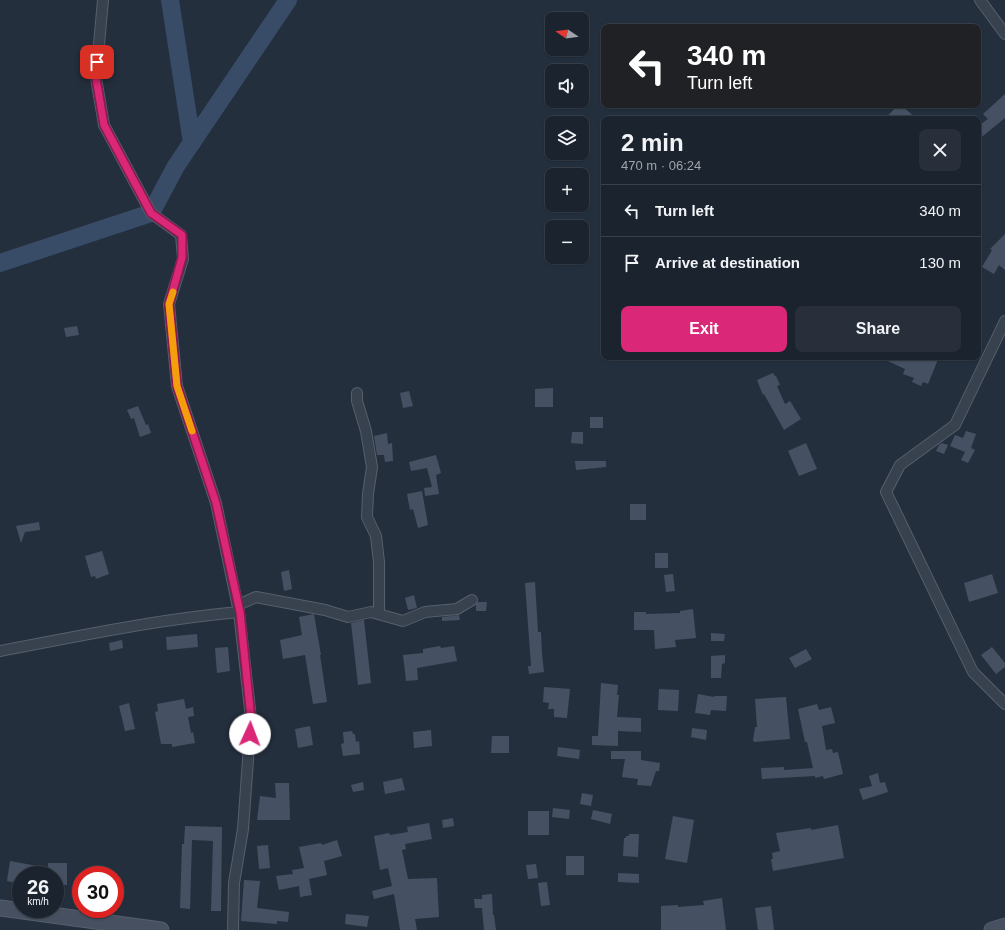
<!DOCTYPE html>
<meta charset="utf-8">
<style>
:root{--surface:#1b232e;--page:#282f3a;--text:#f1f3f6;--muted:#a0a4aa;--line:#39404a;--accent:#db2777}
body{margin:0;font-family:Arial,sans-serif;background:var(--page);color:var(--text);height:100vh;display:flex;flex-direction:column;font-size:15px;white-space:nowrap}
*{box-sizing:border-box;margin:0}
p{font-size:13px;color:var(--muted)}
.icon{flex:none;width:22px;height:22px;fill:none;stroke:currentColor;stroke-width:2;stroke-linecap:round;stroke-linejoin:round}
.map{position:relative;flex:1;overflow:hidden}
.drawer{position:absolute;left:601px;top:116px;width:380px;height:244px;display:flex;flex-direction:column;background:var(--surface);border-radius:8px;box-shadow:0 1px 3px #0004,0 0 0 1px var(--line)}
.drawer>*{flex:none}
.guide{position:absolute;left:601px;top:24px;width:380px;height:84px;border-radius:8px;box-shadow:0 1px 3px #0004,0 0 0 1px var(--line);background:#202124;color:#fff;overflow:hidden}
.needle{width:26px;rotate:283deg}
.controls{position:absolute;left:545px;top:12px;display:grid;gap:8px}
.controls a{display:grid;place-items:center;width:44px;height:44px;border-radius:8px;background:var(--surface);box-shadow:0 1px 3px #0004,0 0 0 1px var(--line);font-size:20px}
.speed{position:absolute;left:12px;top:866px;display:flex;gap:8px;font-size:20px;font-weight:700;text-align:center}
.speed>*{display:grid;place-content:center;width:52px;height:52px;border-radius:50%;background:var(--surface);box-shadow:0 1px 3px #0004,0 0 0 1px var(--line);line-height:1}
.speed small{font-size:10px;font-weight:400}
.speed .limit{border:6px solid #d22;background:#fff;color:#111}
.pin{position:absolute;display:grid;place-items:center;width:34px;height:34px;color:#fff;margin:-17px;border-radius:8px;box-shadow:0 2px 6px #0006}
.me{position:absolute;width:44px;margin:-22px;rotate:2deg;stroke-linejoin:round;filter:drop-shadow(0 0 3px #0008)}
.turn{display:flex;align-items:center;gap:14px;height:84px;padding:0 20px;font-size:18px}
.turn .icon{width:52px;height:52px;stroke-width:2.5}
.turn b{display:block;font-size:28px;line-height:34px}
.round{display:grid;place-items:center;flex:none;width:42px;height:42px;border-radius:8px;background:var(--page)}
.headline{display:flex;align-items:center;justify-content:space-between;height:68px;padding:0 20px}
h1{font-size:24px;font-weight:700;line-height:30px}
.primary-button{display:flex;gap:8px;margin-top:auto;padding:8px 20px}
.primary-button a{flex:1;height:46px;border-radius:8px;background:var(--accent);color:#fff;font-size:16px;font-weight:700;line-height:46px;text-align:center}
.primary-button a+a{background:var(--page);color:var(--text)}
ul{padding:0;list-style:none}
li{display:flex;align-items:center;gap:12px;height:52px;padding:0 20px;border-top:1px solid var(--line)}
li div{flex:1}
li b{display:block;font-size:15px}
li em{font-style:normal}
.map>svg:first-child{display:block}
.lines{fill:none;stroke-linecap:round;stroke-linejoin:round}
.river{stroke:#394c67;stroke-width:18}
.building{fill:#455162}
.street-casing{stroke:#565f6c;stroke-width:12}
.secondary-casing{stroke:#565f6c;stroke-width:17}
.street{stroke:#38414e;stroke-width:10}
.secondary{stroke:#465061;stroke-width:15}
.route-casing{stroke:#8e194d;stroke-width:10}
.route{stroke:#db2777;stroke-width:7}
.slow{stroke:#f59e0b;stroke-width:7}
</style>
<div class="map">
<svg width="1005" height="930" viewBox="0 0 1005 930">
<rect width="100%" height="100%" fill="#242f3e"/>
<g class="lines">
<path class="river" d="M170,0L192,143
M0,263L151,213L176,166L288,0"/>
</g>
<path class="building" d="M1005,94V118L978,140V126L988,119L983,114Z
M898,105H901L917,119H885Z
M1005,234V270L999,265L994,274L982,267L992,250L990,249Z
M77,326L79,335L66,337L64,328Z
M879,357H939L928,384L923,382L921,386L912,382L914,378L903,374L905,369Z
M773,373L775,376H776L780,385L777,386L785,404L790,401L801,419L784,430L764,394L763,395L757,380Z
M553,388V407H535V389Z
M409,391L413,406L403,408L400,393Z
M138,406L146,425L148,424L151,433L140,437L134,418L131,419L127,410Z
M590,417H603V428H590Z
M966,431L976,434L971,448L975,450L968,463L961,460L965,452L950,446L955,435L963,438Z
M572,432H583V444L571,443Z
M387,433L388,444L392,443L393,461L385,462L384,455H377L374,436Z
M806,443L817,469L799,476L788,451Z
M942,443L948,445L944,454L936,451L939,445Z
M436,455L441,473L436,475L439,494L425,496L424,488L432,487L427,468L411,471L409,462Z
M575,461H606V467L576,470Z
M422,491L428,525L418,528L413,509L410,510L407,494Z
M630,504H646V520H630Z
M39,522L40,530L25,532L21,543L16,526Z
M102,551L109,574L96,579L95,576L91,577L85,556Z
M655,553H668V568H655Z
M289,570L292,589L284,591L281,572Z
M673,574L675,591L666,592L664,575Z
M992,574L998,593L969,602L964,583Z
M535,582L538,632H541L542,654L544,672L529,674L528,666H531L525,583Z
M414,595L417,608L408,610L405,598Z
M478,602H487L486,611H476V604Z
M693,609L696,638L675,640L676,647L655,649L654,630H634V612H646V614L680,613V611Z
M314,614L321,655H320L327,702L313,704L305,655L283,659L280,640L302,635L299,617Z
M459,615L460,620L442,621V617Z
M363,620H364L371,683L358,685L351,623Z
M711,633L725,634L724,641H711Z
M197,634L198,647L167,650L166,637Z
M122,640L123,648L110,651L109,643Z
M440,646L441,648L454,646L457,661L417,668L418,680L406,681L403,655L423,653V649Z
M228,647L230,671L217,673L215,648Z
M992,647L1005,663V667L996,674L981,655Z
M806,649L812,659L795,668L789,658Z
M725,655V663L722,664L721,678H711V656Z
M601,683L618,685L617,695H619L617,717L641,718V732L618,731V746L592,745V736H598Z
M544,687L570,689L567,718L554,717V709H548L549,703L543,702Z
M659,689L679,690L678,711L658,710Z
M698,694L714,697V696H727L726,711L711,710L710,715L695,713Z
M786,697L790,739L754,742L753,740L755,727H757L755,699Z
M184,699L186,709L193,707L194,716L188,717L191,733L193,732L195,743L172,747V744H161L155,712L158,711L157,704Z
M129,703L135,729L125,731L119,706Z
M817,704L819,710L831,707L835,723L822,726L826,750L832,749L833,753L838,752L843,774L824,779L823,776L815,778V776L762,779L761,768L784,767V770L813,768L807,742H805L798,709Z
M310,726L313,745L298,748L295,729Z
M692,728L707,730L706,740L691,737Z
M431,730L432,746L414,748L413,732Z
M352,731L353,734H355L356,742L359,741L360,754L343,756L341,744L344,743L343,732Z
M492,736H509V753H491Z
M558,747L580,750L579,759L557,756Z
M611,751H641V760L660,763L659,771H656L651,786L637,785L638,779L622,777L625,759H611Z
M878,773L880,783L885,782L888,792L863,800L859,789L872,786L869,776Z
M402,778L405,790L385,794L383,782Z
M363,782L364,790L353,792L351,785Z
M275,783H289L290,820H257L260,796L276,798Z
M582,793L593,795L591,806L580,804Z
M553,808L570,810L569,819L552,817Z
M593,810L612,814L610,824L591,819Z
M528,811H549V835H528Z
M673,816L694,820L687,863L665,859Z
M453,818L454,826L443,828L442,820Z
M429,823L432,839L405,844L406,849L402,850L408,879L437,878L439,917L415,919L417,930H400L394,894L374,899L372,891L392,886L388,868L380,870L374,836L389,833L390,835L408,832L407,827Z
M838,825L844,858L773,871L771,859H773L772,853L780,851L776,833L811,828V830Z
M185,826L222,827L221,911H211L213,841L192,840L190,909L180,908L182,844H184Z
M629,834H639L638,857L623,856L624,838H626V836H629Z
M337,840L342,856L324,861L327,875L309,879L312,895L300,897L299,886L279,890L276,876L293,874L292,870L304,868L299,847L321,843L322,845Z
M268,845L270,868L259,869L257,846Z
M566,856H584V875H566Z
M10,861L48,868V863H67V885H55V875H21V884L7,881Z
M536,864L538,878L528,879L526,865Z
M618,873L639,874V883L618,882Z
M244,880L260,881L257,908L289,912L288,922L277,921V924L241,921Z
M547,882L550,905L541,906L538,883Z
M492,894L493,915H494L496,930H484L482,908H475L474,899H482V895Z
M722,898L726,930H661V906L678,905V907L704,905L703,901Z
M771,906L774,930H758L755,908Z
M346,914L369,916L367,927L345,924Z"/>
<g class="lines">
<defs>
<path id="street" d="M103,0L96,78L104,125L151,213L181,235L183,259L169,304L177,386L216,503L239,612L251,718L243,829L234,883L233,930
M980,0L1005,34
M1005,321L955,425L900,465L886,492L973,672L1005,704
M357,393V401L366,431L372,467L368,494L367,517L376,536L379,562V614
M238,605L256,597L325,610L348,617L371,612L403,621L425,612L457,609L472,600
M0,651C80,636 159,619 239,612"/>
<path id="secondary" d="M0,908L161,930
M992,930L1005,926"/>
</defs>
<use href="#street" class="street-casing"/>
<use href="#secondary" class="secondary-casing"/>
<use href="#street" class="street"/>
<use href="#secondary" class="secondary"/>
</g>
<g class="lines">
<defs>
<path id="route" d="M97,62L96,78L104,125L151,213L182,235V258L169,304L177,386L216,503L240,612L251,718L250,734"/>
</defs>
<use href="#route" class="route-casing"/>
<use href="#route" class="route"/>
<path class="slow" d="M173,292L169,304L177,386L192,431"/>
</g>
</svg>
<div class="controls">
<a><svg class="needle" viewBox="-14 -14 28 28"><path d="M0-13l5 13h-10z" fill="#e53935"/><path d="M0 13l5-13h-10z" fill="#a0a4aa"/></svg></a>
<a><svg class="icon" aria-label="sound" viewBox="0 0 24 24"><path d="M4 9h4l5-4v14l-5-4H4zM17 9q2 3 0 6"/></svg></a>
<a><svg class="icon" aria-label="layers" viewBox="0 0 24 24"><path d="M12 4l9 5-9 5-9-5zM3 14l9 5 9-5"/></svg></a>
<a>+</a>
<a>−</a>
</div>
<div class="speed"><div>26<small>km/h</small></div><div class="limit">30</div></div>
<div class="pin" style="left:97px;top:62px;background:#d93025"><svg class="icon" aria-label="arrive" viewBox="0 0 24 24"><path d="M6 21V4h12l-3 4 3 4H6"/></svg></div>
<svg class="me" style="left:250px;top:734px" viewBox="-20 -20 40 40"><circle r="19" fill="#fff"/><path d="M0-13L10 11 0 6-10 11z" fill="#db2777"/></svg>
<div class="guide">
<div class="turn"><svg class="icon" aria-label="left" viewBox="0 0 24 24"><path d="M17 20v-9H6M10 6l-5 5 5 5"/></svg><div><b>340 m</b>Turn left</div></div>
</div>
<section class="drawer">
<div class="headline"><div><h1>2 min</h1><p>470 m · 06:24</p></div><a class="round"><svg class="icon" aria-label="close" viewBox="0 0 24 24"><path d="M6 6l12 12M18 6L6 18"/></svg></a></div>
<ul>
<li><svg class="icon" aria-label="left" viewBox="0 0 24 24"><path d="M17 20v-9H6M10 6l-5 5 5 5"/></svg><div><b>Turn left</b></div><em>340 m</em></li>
<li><svg class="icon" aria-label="arrive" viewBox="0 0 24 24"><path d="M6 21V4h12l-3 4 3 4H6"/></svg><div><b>Arrive at destination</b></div><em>130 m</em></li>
</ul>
<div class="primary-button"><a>Exit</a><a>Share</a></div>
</section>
</div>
